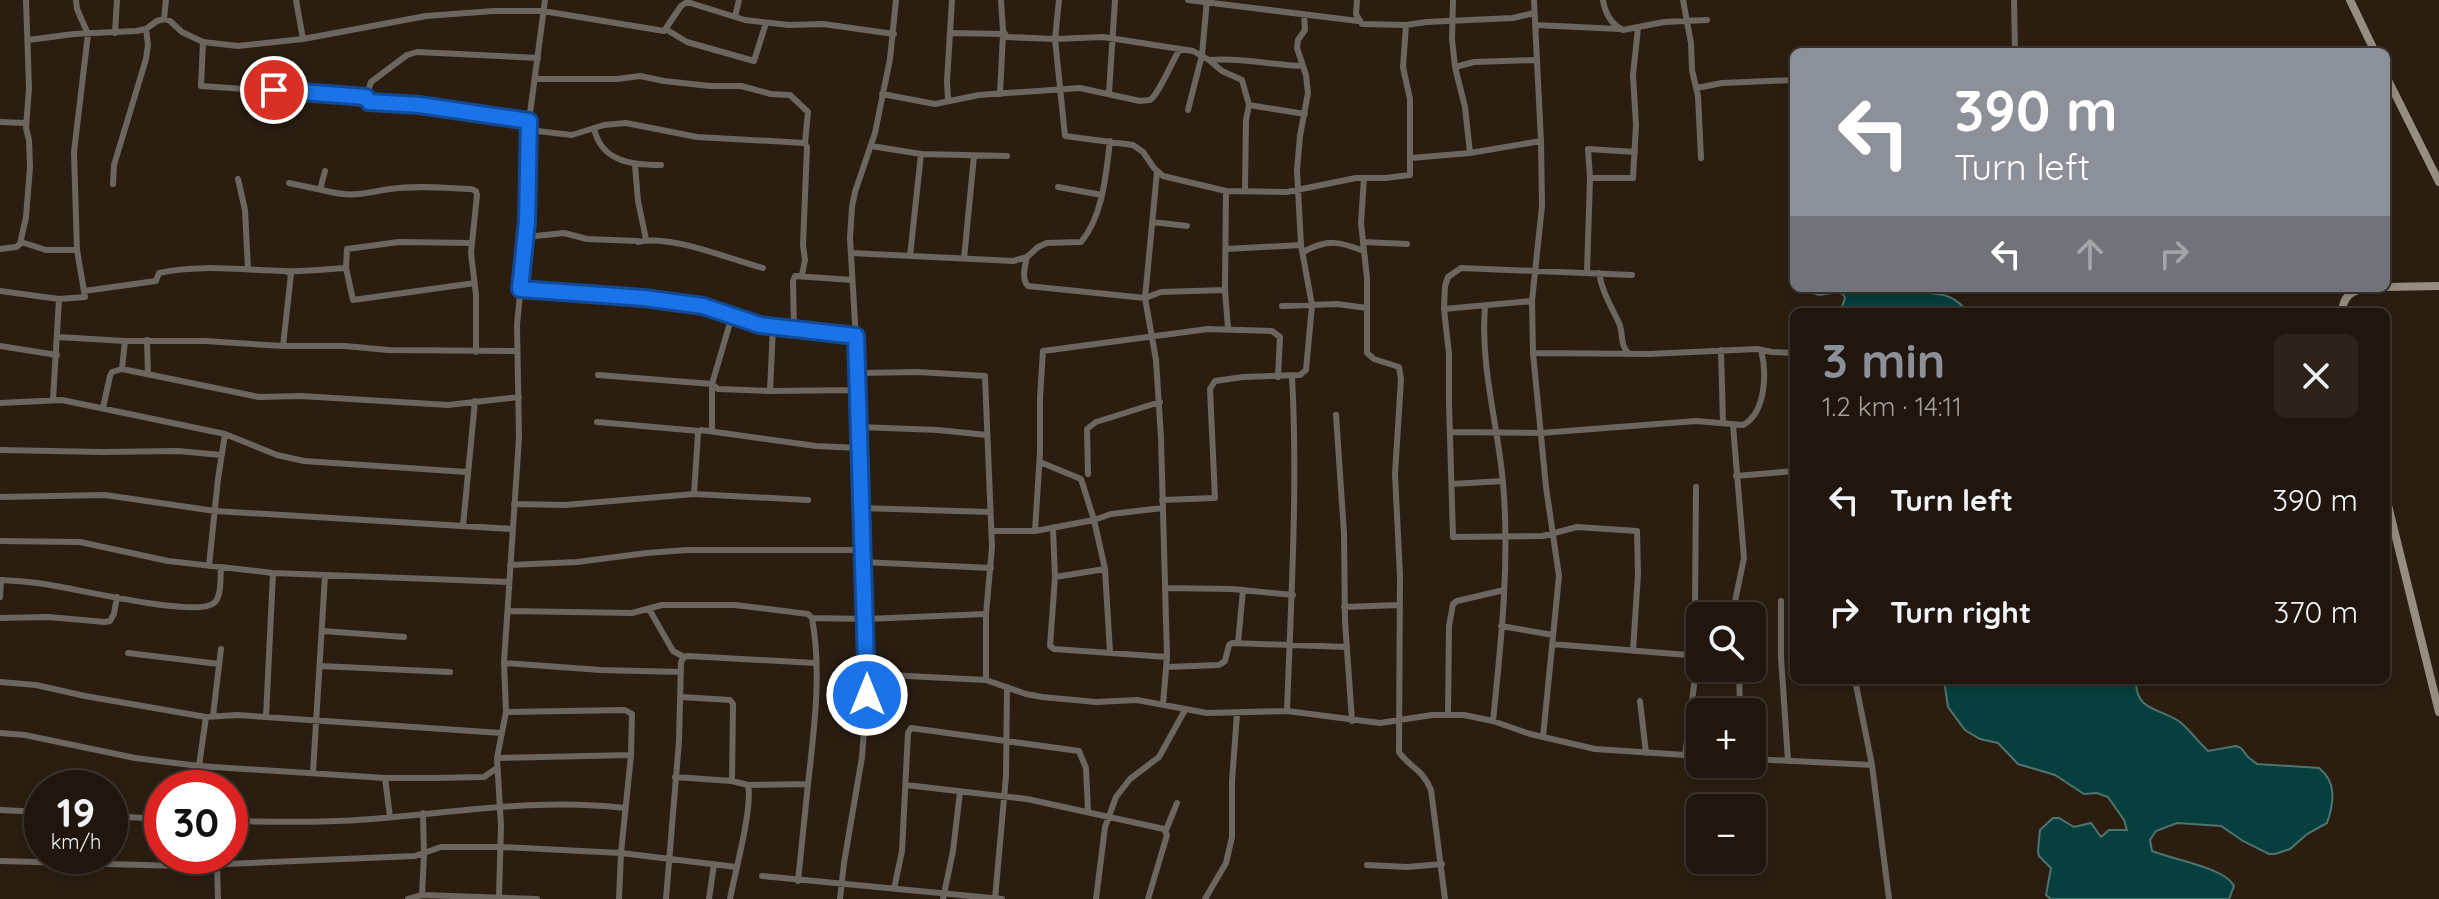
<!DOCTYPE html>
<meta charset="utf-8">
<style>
:root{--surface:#20160d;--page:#2d231b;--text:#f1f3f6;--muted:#a29f9d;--line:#3d352e;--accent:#8c9099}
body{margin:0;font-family:Quicksand,sans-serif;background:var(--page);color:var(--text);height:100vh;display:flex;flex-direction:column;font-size:30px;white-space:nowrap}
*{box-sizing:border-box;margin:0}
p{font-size:26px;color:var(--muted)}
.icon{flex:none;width:44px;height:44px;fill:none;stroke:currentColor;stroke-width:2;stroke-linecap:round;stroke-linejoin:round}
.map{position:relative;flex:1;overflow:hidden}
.sheet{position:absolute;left:1790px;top:308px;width:600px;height:376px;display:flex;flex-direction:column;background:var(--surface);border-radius:12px;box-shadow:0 4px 12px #0003,0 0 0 2px var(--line)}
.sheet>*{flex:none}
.hud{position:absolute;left:1790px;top:48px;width:600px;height:244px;border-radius:12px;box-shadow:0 4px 12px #0003,0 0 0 2px var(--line);background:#8c9099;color:#fff;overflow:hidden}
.controls{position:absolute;left:1686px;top:602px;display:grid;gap:16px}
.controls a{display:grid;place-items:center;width:80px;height:80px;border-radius:12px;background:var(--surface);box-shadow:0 4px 12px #0003,0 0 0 2px var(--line);font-size:40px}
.speed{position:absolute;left:24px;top:770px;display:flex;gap:16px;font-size:40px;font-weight:700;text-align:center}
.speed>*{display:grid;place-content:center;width:104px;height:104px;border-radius:50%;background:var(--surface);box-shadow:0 4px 12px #0003,0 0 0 2px var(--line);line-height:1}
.speed small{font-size:20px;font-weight:400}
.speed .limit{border:12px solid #d22;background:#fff;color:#111}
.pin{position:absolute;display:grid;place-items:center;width:68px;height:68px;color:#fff;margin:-34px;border:4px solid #fff;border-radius:50%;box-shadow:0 2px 8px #0007}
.me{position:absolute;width:88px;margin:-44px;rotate:0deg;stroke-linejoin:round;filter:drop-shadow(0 0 6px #0008)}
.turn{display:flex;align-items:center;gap:28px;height:168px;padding:0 32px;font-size:36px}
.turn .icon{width:104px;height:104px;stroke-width:2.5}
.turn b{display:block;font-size:56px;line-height:68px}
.lanes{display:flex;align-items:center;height:76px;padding:0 32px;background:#0003;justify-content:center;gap:40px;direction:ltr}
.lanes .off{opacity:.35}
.round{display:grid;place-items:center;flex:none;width:84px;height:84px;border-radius:12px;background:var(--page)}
.overview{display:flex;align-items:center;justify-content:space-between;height:136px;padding:0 32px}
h1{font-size:48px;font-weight:800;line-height:60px;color:var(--accent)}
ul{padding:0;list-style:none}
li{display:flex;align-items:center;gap:24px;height:112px;padding:0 32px}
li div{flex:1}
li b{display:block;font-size:30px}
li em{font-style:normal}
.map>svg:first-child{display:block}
.water{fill:#063f3d;stroke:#4f7470;stroke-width:2}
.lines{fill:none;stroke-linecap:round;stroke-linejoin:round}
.street{stroke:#6c665f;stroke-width:6}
.secondary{stroke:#978d82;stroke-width:8}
.route-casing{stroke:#114b97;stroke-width:20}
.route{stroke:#1a73e8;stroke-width:14}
</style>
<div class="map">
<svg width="2439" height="899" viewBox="0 0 2439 899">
<rect width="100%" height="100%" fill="#2b1e11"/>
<path class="water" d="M1796,288H1910C1926,298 1945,287 1963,307L1960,311L1946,312H1835L1842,307L1845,298L1843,294L1838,292L1819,295Z
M1944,680H2136C2135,712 2161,708 2180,722C2190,730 2198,742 2208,751L2236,746L2241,748L2248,757L2257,764L2319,768C2337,782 2334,803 2327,823L2307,834L2290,849L2275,854H2269L2243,841L2221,826L2177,823L2156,831L2150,840L2152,851C2171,859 2226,868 2234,886L2229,899H2051L2046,895L2051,868L2039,856L2038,851L2040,830L2053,818H2059L2074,827L2091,823L2101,837L2109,830H2127L2124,820L2108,797L2097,793L2084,794L2055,775L2018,764L1998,743L1980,739L1965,730L1948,707Z"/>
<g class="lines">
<path class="street" d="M296,0L303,39
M1001,0L1003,31L1007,37L1055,39L1103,37L1193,51L1209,60L1222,71L1242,80L1249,105L1246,120L1245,190
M1059,0L1055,39L1065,136L1133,145L1143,152L1154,168L1163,176L1226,191L1287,192L1356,178H1385L1410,175V99L1403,67L1406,25
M1188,0L1358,21
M1357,0L1356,14L1362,24L1406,25L1426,22L1513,18L1534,13
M1453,0L1452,39L1455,67L1465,107L1470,153
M1534,0L1541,141
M1603,0C1605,13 1611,24 1623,30L1664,22L1707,20
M1683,0L1691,43L1692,70L1698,96L1701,158
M2014,0L2015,52
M735,17L739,0
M164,19L166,0
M1535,25L1619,29
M667,30L687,42L754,61L766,23
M115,33L117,0
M950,33L1003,34L1000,94
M28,40L74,34L136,31L146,29L157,21L164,19L170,21L182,32L203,42L238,46L303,39L426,16L494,11H543L664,31L681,6L687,2L745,20L789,25L823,24L894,34
M203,42L201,86L366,97
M1209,60C1239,57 1271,65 1303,66
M1455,67L1474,62L1536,60
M535,79H617L640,76L664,81L710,86H741L771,94L790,95L808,112L805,143
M1697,88L1722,83L1794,80
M1109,93L1115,0
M882,94L935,104L979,95L1080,88L1140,101L1150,100C1159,94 1172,61 1180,49
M948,100L947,81L952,0
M1249,105L1305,114
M1188,110L1202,55L1207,0
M529,121L419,105L369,102L366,97L371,82L407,55L417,52L538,58
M0,122L26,123
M594,128C601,162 632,165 661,165
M528,130L572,135L604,125L626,123L697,137L805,143L807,147L803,245L805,260L802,275
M871,146L921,154L1007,156
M1411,158L1470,153L1541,141L1542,206L1532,301L1533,353L1546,487L1559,576L1543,737
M635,165L638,201L646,239
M325,171L321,186L322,190C354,198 359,194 390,189C416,185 445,188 471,189L476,191L477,195L471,253L476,295V352
M1364,178L1361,223L1367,278V353L1374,359L1399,367L1401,379L1395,474L1400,576L1399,752C1409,767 1423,769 1431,790L1445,899
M1590,178H1633L1636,125L1633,75L1638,28
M238,179L245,210L248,269
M289,183L322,190
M113,184L114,165L146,59L148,45L146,29
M1058,187L1102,195
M1226,191L1225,290L1228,328
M1153,222L1187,226
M526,237L564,233L587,239L638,241
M21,242L46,250H77
M638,242C670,234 729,259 763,268
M1363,242L1407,244
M472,243L399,242L347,249L346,268L353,300L475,283
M0,249L16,247L20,244L26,217L30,167L29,140L26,128L29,88L26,0
M1226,249L1301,245
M1303,252C1328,239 1338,241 1364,251
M851,253L1013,261L1027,257L1038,247L1047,243L1081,242C1103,216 1106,174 1110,141
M910,256L921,154
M1027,257C1025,267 1021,278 1028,286L1145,298L1157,172
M964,259L974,156
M1587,272L1590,178L1588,149L1635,152
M1599,273C1602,292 1611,306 1619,323C1624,335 1619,344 1629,354
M1632,275L1461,268L1448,277L1445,286L1444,309L1449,354V403L1453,537L1543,536L1577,527L1637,531L1638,574L1633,651
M520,289L644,298L703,306L760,325L856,336
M0,291L59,299L85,297L77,250L74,152L88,34L77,9L76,0
M84,291L156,281L159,273C196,264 245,270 283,271C304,272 325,269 346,268
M1282,306L1337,304L1367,308
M1485,307C1480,366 1498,425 1503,483C1510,561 1501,643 1493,721
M1444,309L1532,301
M732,316L712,384L718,389L770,391L856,390
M794,328L793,281L795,276L852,280
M58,337L125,341H205L283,346H345L388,350L516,351
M147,340L148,374
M0,346L57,355
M283,346L291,274L287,272
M1721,350L1723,423
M1533,353L1649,354L1757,349L1772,352L1794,353
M122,369L125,341
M858,373L918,372L985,376L992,547L986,614V680
M598,375L712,384V431
M770,391L773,326
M53,400L59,299
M0,403L62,400L225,434L277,455L304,461L467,472
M103,408L110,376L112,372L122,369L259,397L301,396L448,405L519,397
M1336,415L1344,533L1345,621L1352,721
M597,422L699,431
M860,427L938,430L987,435
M1451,432L1541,433L1696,421L1743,425C1766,413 1767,372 1761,350
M0,450L102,452L178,451L221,455
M1040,462L1081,479L1094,520L1111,514L1163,508
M1088,474L1087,429L1096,422L1160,402
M1736,476L1794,471
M1452,484L1503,481
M694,494L698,433L701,430L816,446L860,448
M0,497L105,495L215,511L512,529
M1162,500L1215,498L1210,389L1215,381L1243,377L1300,375L1306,370L1312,305L1301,245L1297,170L1300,136L1308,93L1306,75L1297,48L1298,40L1305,30L1304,14
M514,504L565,505L694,494L808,500
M861,508L990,512
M463,526L475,401
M1053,528L1055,577L1050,646L1054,649L1167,657
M991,531H1035
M0,541L80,542L168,561L273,573L509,582
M862,562L991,568
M510,565L577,562L647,553L687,550H862
M209,566L218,479L225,434
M1055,577L1105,569
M1165,588L1232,589L1293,595
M0,597L1,580C18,581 34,582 50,585C77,589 197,618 214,603C222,596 220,578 221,567
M1781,601V657L1788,761
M1344,607L1399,605
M649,609L673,651L684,657
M508,611L632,613L662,605H735L808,614L812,618L866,619L986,614
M1732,616L1744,558L1733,425
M0,618L48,617L105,622L110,621L114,614L117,597
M1501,626L1553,635
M323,631L404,637
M1238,643L1243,590
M1552,644L1700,656
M1110,652L1105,569L1094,520L1035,531L1040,452V398L1043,351L1208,329L1272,331L1280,337L1278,377
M128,653L219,664
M1690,656L1695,609L1696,487
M504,663L601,670L681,672
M320,666L450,672
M1167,667L1219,665L1225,661L1229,645L1232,643L1347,647
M1739,668L1740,712
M868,674L986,680L1026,694L1042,697L1096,702L1137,700L1207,713L1287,711L1380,723L1432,715H1464L1493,721L1530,734L1595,749L1700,756
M1855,680L1872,765L1889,899
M0,682L36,685L85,696L206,717L237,715L502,733
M681,697L730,700L733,704L732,781
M1640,701L1646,753
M1163,704L1167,657L1161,438L1156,360L1145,298L1161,292L1225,290
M1287,711C1291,599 1298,488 1292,376
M506,712L625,710L632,714L631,755L621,853L619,899
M1448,713L1449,626L1453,604L1457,601L1504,590
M213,716L221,649
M266,717L273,573
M0,733L25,735L135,758L199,766L385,778H433L484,777L497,768
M1685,756L1695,678V656
M497,758L631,755
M1752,759L1872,765
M199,766L206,717
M313,772L325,576
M675,777L732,781L748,785L808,784L798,881
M385,778L390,817
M808,784C814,730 822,672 812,618
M906,785L1027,799L1164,829L1167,835L1148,899
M0,810L42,812
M110,816L162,819
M230,821C273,822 315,823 358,820C447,814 536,797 625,808
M1166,830L1177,803
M0,861L180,866L415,856L441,847H501L621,853L736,867
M217,863L218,899
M1367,865L1407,867L1442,864
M762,876L1002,899
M894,889L902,851L908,733L911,728L1079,751L1086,768L1088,811
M422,895L424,855L423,813
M499,896L501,826L497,758L506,712L504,663L519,438L517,325L527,222L529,121L545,0
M408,899L422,895L537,899
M666,899L679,741L681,662L684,657L688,656L815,663
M709,899L714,864
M730,899C735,872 753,807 748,785
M840,899L844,863L862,757L868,674L862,550L858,373L850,238L852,207L855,192L875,133L890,59L896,0
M943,899L953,851L960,792
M995,899L1006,776L1007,687
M1096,899L1105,827L1116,797L1130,779L1159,757L1185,710
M1205,899L1226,863L1232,837V781L1237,714"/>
<path class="secondary" d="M2350,0L2375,52
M2386,76L2439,182
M2386,287L2439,286
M2342,312C2343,296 2352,290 2367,288
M2386,497L2439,712"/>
</g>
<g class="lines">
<defs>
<path id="route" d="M274,90L366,97L369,102L419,105L529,121L527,222L520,289L644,298L703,306L760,325L856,336L867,695"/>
</defs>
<use href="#route" class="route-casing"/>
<use href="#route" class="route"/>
</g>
</svg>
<div class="controls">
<a><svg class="icon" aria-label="search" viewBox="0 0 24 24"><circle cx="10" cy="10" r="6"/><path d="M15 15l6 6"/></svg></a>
<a>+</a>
<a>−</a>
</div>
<div class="speed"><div>19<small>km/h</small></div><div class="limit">30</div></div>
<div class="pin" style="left:274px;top:90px;background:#d93025"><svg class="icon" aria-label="arrive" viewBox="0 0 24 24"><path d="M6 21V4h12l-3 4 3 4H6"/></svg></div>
<svg class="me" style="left:867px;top:695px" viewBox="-20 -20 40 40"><circle r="17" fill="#1a73e8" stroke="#fff" stroke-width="3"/><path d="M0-11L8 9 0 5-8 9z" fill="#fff"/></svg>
<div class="hud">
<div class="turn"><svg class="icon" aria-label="left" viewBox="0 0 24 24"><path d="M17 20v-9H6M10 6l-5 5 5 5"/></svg><div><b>390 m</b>Turn left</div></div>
<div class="lanes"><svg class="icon" aria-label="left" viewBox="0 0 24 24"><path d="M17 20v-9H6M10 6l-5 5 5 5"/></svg><svg class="icon off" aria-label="ahead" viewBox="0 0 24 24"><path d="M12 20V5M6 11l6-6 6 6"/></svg><svg class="icon off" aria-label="right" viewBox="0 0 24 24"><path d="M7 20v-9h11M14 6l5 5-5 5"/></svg></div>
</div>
<section class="sheet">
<div class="overview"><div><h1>3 min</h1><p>1.2 km · 14:11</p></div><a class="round"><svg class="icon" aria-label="close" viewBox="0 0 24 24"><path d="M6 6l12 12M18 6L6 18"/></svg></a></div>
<ul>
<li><svg class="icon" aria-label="left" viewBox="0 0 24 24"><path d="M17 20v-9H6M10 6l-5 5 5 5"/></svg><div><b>Turn left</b></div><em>390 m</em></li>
<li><svg class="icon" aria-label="right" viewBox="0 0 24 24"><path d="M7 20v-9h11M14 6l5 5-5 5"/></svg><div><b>Turn right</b></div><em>370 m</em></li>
</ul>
</section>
</div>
